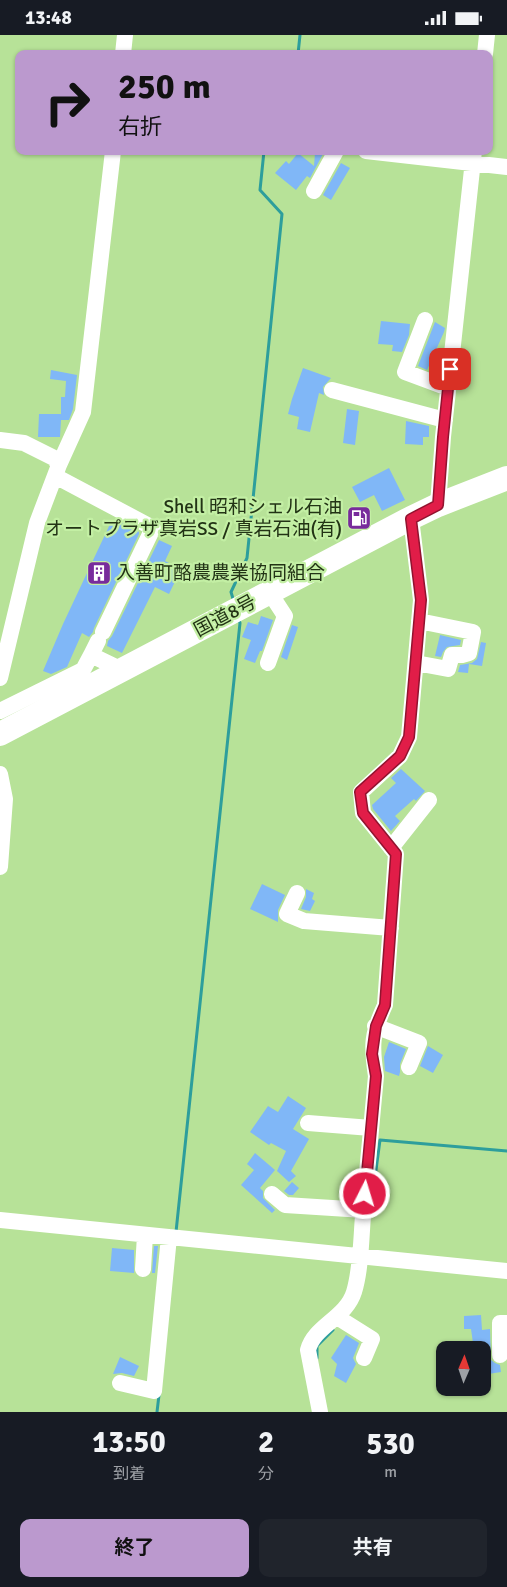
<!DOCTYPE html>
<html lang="ja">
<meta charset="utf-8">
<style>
:root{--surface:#171b24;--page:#20242c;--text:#f1f3f6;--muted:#9ea1a6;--accent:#bb99ce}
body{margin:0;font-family:Signika,"Noto Sans JP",sans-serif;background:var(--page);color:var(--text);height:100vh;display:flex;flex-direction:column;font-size:19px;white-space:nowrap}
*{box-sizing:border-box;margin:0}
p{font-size:16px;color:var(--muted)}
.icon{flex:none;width:28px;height:28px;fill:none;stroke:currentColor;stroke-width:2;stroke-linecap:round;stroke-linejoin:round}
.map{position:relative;height:1377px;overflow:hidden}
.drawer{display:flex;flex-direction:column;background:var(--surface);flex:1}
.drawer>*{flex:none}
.banner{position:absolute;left:15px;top:15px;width:478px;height:105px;border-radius:10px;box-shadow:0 1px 4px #0004;background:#bb99ce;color:#111;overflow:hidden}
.needle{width:32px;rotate:2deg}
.controls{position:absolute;left:436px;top:1306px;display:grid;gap:10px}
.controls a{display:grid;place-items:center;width:55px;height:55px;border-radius:10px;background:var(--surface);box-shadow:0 1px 4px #0004;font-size:25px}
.pin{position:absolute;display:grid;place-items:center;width:42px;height:42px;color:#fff;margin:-21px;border-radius:10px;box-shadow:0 2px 8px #0006}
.me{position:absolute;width:55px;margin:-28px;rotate:5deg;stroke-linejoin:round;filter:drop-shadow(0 0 4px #0008)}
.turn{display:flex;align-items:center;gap:18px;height:105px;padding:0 20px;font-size:22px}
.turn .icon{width:65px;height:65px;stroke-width:2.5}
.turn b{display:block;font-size:35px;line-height:42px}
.eta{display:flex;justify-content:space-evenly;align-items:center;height:85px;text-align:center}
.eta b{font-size:30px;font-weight:700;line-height:35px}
.button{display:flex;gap:10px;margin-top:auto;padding:10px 20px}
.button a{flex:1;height:58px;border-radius:10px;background:var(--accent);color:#111;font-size:20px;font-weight:700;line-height:58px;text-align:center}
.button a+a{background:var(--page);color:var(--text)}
.status{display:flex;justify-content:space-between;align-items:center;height:35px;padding:0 25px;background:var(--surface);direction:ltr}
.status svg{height:14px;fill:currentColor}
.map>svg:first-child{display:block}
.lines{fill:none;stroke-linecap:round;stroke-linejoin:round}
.stream{stroke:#2d9e9c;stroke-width:3}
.building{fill:#80b7f7}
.minor{stroke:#fff;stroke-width:16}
.highway{stroke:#fff;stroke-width:24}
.route-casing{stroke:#92132f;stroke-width:12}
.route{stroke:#e11d48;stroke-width:9}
.labels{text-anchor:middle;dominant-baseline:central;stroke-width:4.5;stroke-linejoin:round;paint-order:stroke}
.poi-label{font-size:19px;fill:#223315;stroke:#c3efa4;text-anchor:end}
.street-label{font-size:19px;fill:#223315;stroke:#c3efa4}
</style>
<div class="status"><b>13:48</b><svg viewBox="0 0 49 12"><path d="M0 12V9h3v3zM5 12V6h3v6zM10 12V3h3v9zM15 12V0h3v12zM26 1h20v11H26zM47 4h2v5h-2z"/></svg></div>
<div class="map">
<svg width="507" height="1377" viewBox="0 0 507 1377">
<rect width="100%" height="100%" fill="#b7e298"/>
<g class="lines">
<path class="stream" d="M298,19L300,0
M234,567L231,557L247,523L282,179L260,155L264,116
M372,1165L380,1105L507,1116
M176,1197L240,588L239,585
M317,1323V1311L333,1295
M157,1377L159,1360"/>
</g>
<path class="building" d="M298,118L314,131L315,118L323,119L310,143L307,141L296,155L275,138L286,126L289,129Z
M341,128L350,133L331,165L323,160Z
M381,286L410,289L409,300L402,317L392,316L393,310L378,309Z
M435,287L445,293L444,297L427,335L418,331Z
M303,333L331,343L323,352L324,360L319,358L310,397L297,394L299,382L288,379L292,364Z
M51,335L77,340L73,374L69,385H61L60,402H38L39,379H61V362H65L66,346L50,344Z
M347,374L359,376L355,410L343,408Z
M406,386L429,391V402H423V410L405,409Z
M389,433L405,465L382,476L374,460L360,467L352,452Z
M117,485L139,497V499L94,593L93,597L89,602L82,598L67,632L51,639L43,636L63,589L111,487L115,489Z
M159,505L172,511L165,526L181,534L169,559L155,552L122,618L107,611L108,606L112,601Z
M261,581L273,585L262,616H260L255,628L244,624L251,605L242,602L248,587L258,590Z
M292,590L298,592L287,625L281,622Z
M440,600L461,605L460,610L447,612L443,617L441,622L435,621Z
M481,607L486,608L482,631L469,629L468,638L458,637L460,630L472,628L477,624Z
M401,734L425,756L416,766L414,764L395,781L400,786L391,796L373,774L372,770L396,748L391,743Z
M262,849L285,860L278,875V887L250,874Z
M306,854L314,858L312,864L315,866L310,876L301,874L306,862Z
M389,1007L406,1014L400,1029V1037L399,1041L385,1036L384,1022Z
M428,1011L443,1020L433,1038L420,1031Z
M288,1061L306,1073L293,1094L309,1104L291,1136L296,1141L289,1147L277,1136L286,1116L271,1108L269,1110L250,1097L268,1071L278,1077Z
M255,1118L275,1135L260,1153L263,1156V1163L275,1175L272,1178L241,1150L254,1135L247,1129Z
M292,1147L299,1153L293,1160H289L284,1156Z
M154,1211H158L155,1238H152Z
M112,1213L134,1215V1238L110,1236Z
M481,1280L482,1295L490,1294L491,1325L495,1328L500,1330L501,1337L482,1340V1315H474L471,1294H464V1281Z
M346,1300L359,1308L353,1323L356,1329L346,1348L334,1341L337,1329L331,1323Z
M120,1322L139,1331L134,1341L122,1338L113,1339Z"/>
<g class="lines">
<path class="minor" d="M123,19L125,0
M485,19L487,0
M366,116L507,132
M314,156L336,116
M425,285L405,337L448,353
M332,355L445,385
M0,405L24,408L54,423L59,430
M55,441L153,493L103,597
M438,470L443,402L474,116
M98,606L91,620L122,635
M268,628L285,581L270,558
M416,628L448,634L452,620H462L469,618L473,597L419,586
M0,643L37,488L59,430L83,377L113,116
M0,676L83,635L91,620
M0,739L5,764L0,832
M391,813L429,765
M297,858L287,879L304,886L391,893
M375,991L419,1008L409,1032
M308,1088L371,1093
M272,1159L285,1170L364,1175
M0,1185L507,1236
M143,1234L145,1200
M337,1282L372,1304L364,1323
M500,1320V1288H507
M120,1348L154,1356L169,1202
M320,1377L308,1315C314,1291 346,1283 354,1257C361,1234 361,1205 363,1181C367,1134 372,1088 376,1041C371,1010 372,998 385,970L396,819L363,778L361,757L400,721L409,702L421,565L411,483"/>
<path class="highway" d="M0,699L411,483L438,470L507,443"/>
</g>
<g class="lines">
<defs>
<path id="route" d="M365,1159L376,1041L372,1019L376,991L385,970L396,819L363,778L360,757L400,721L409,702L421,565L411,484L438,470L443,402L450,334"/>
</defs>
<use href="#route" class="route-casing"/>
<use href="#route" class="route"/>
</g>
<defs>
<symbol id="fuel-square" viewBox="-11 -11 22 22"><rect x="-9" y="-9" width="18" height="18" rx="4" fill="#782b9c" stroke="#c3efa4"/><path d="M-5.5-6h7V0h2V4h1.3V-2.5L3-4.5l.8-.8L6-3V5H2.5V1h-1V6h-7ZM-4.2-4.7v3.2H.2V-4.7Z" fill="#fff"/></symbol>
<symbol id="building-square" viewBox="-11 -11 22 22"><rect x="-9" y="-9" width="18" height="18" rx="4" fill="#782b9c" stroke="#c3efa4"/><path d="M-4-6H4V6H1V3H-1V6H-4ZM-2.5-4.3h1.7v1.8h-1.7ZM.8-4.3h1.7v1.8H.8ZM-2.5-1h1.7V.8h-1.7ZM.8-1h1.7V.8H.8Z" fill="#fff"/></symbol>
</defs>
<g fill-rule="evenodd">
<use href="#fuel-square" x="345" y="469" width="28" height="28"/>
<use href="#building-square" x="85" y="524" width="28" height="28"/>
</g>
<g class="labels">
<g class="poi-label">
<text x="342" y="472">Shell 昭和シェル石油<tspan x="342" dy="22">オートプラザ真岩SS / 真岩石油(有)</tspan></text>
<text x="116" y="538" text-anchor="start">入善町酪農農業協同組合</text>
</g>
<g class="street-label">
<text transform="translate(225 581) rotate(-28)">国道8号</text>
</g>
</g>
</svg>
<div class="controls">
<a><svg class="needle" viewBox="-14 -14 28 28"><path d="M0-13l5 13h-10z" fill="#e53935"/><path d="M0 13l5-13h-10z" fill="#9ea1a6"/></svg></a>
</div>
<div class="pin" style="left:450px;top:334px;background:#d93025"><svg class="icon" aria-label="arrive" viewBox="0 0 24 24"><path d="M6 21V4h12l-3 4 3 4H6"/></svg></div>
<svg class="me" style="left:365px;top:1159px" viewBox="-20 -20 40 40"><circle r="17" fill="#e11d48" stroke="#fff" stroke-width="3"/><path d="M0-11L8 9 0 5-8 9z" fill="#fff"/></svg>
<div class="banner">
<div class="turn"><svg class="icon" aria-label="right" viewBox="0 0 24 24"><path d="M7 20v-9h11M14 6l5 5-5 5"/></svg><div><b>250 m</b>右折</div></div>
</div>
</div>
<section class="drawer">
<div class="eta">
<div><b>13:50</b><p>到着</p></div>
<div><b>2</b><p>分</p></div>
<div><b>530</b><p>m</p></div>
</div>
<div class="button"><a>終了</a><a>共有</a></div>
</section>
